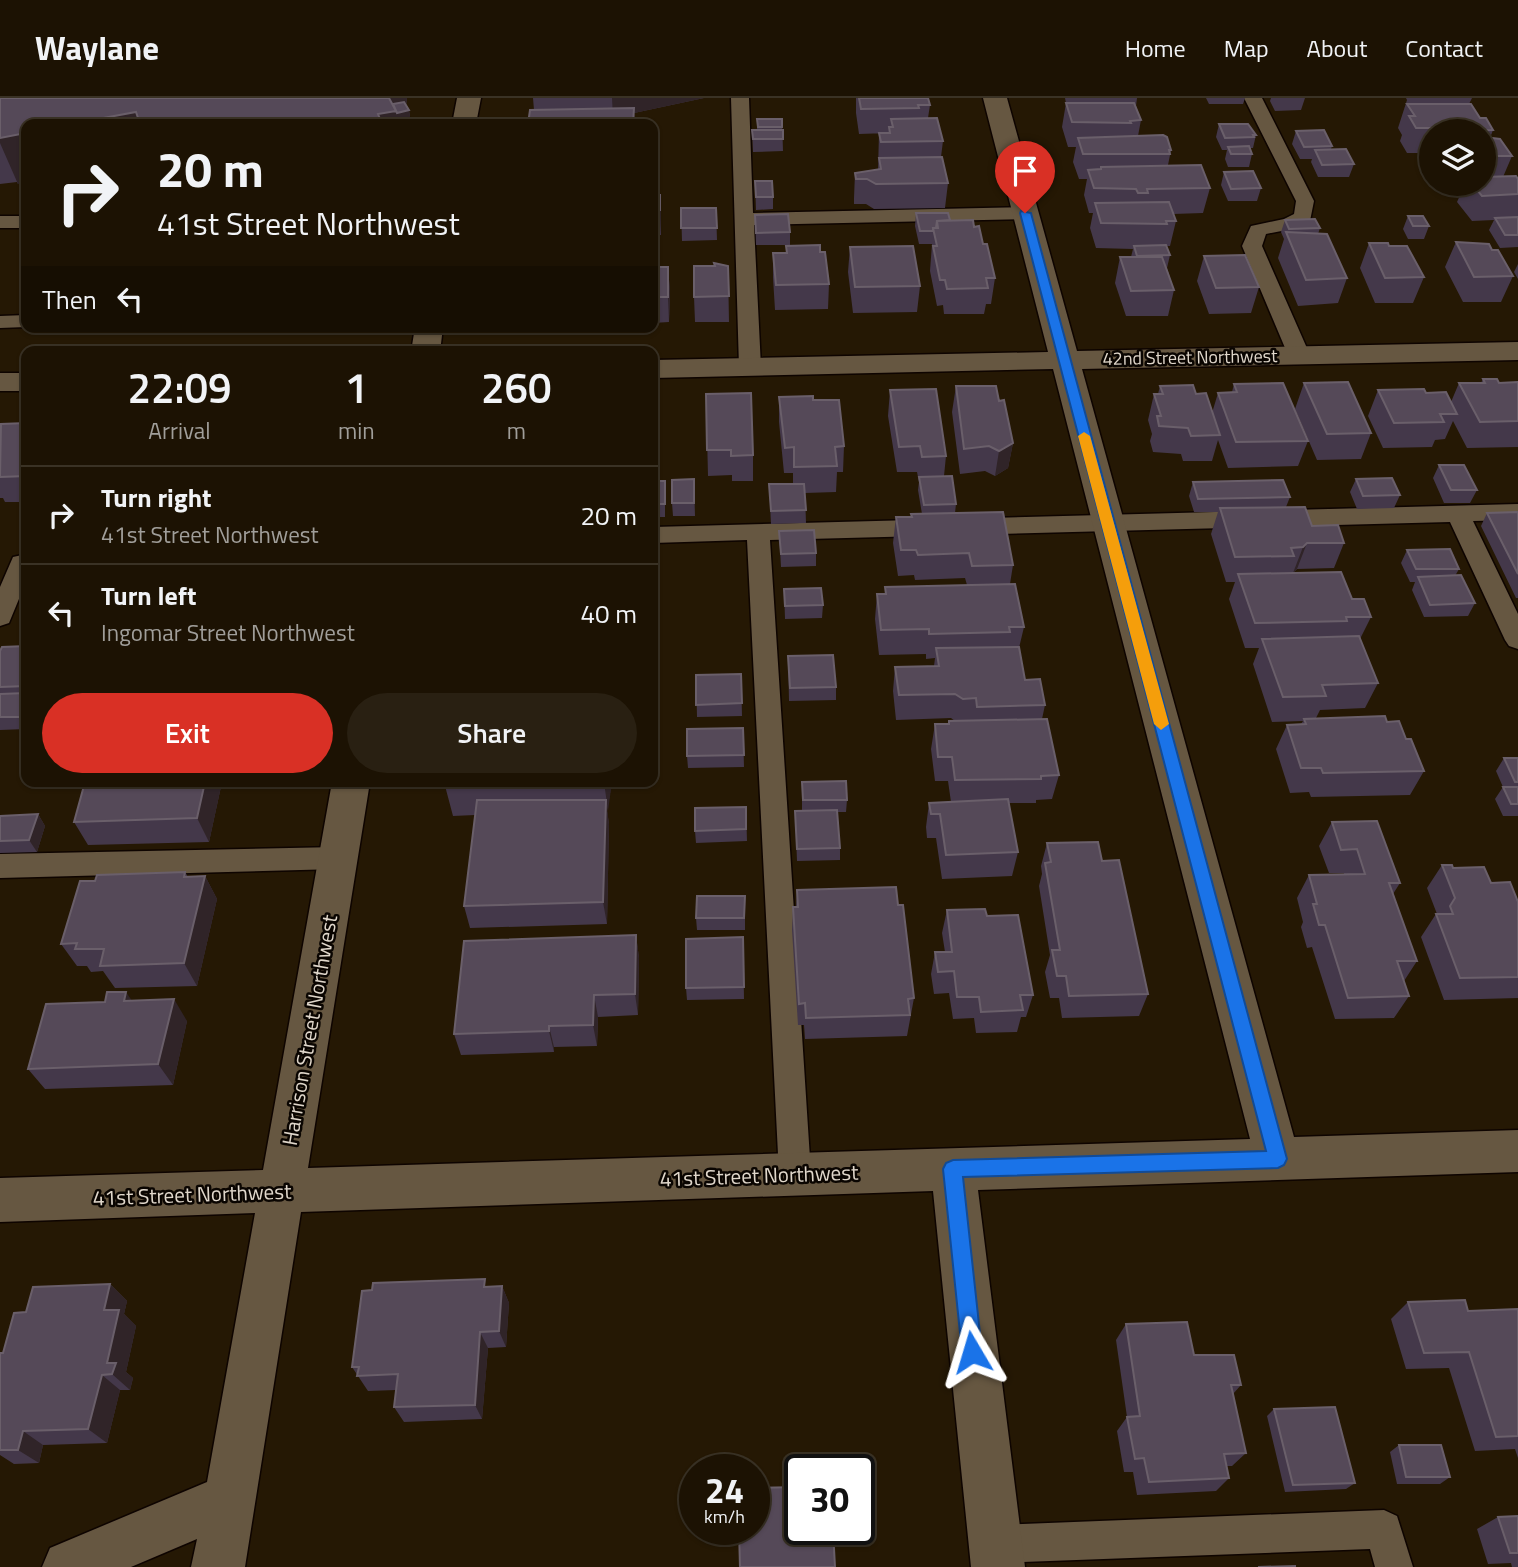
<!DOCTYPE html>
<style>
:root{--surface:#1c1203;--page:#292012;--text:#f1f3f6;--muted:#a09e9a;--line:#3a3225;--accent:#d93025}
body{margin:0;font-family:"Titillium Web",sans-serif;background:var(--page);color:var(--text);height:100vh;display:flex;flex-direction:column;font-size:26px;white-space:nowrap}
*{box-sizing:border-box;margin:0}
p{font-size:23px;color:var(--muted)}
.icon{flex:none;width:38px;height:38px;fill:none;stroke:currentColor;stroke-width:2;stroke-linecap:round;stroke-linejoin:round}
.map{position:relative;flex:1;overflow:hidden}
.details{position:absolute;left:21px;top:248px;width:637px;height:441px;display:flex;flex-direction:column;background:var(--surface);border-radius:14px;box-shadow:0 2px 5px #0004,0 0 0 2px var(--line)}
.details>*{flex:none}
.top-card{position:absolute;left:21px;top:21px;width:637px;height:214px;border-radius:14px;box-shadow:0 2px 5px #0004,0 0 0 2px var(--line);background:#1c1203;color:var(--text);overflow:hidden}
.tools{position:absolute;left:1419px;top:21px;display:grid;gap:14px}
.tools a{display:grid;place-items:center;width:77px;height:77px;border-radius:50%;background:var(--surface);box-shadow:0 2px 5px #0004,0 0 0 2px var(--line);font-size:35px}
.speed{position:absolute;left:679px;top:1356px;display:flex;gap:14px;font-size:35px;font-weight:700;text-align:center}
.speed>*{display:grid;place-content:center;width:91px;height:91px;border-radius:50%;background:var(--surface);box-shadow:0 2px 5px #0004,0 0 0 2px var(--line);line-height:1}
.speed small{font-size:18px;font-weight:400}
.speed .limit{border:4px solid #111;border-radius:10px;background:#fff;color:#111}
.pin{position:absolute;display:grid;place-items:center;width:60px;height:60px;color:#fff;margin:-72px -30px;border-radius:50% 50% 50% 0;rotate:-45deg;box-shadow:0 0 7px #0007}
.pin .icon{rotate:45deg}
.me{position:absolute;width:77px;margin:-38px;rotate:353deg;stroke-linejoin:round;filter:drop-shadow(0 0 5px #0008)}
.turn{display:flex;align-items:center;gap:24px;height:147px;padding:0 21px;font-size:32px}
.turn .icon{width:91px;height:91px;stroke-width:2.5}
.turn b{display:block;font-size:49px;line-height:60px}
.then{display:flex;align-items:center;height:66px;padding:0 21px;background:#0003;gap:14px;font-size:26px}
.eta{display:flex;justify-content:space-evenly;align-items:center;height:119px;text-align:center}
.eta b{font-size:42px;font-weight:600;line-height:49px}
.button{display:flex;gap:14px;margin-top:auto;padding:14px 21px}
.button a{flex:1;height:80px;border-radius:42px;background:var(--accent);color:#fff;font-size:28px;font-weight:600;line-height:80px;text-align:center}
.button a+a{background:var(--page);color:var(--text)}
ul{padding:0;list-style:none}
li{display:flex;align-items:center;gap:21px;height:98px;padding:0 21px;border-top:2px solid var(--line)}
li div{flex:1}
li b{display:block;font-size:26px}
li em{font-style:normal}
header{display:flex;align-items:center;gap:42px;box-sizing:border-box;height:98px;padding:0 35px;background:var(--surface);border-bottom:2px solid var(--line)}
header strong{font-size:33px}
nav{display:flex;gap:38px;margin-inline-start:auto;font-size:24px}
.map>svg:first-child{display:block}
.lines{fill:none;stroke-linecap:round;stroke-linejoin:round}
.service-casing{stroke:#0e0400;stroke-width:3}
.minor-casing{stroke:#0e0400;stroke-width:3}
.service{fill:#665741;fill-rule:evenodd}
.minor{fill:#665741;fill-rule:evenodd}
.wall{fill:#44384a}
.shaded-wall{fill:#302428}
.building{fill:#554958;stroke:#6a5f6a;stroke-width:2}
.route{fill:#1a73e8;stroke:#114b97;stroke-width:2}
.slow{fill:#f59e0b}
.labels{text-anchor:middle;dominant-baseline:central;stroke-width:5;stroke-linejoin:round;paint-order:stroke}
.far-street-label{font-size:18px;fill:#e0d7cb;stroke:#0a0501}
.street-label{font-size:21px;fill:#e0d7cb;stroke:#0a0501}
</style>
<header>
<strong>Waylane</strong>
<nav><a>Home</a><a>Map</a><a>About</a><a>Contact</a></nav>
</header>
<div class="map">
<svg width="1518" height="1469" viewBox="0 0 1518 1469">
<rect width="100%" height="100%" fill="#251804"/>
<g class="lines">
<defs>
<path id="service" d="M731,0H749L753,115L1025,109L1035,115L1025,121L754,127L761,269L758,274H742L739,269Z
M1244,0H1262L1314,103L1310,123L1297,130L1266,136L1262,148L1310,257L1306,261H1292L1288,257L1242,148L1251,128L1284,121L1294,116L1296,103Z
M0,118H26V130H0Z
M26,217V229L0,230V218Z
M1518,406V422L1473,423L1518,516V551L1509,548L1505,542L1450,424L770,442L811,1076L807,1087L795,1091L783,1087L779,1076L747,442L653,445V429Z
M22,457L26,458V484L9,525L0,528V489L13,459Z
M338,749L348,752L352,760L348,768L338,771L0,780V756Z
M1384,1412L1397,1418L1413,1469H1375L1370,1451L995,1465L981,1460L976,1446L981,1432L995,1427Z"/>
<path id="minor" d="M457,0H481L476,26H452Z
M983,0H1007L1077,253L1518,244V262L1082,271L1294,1039L1518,1032V1074L978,1092L1025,1469H971L933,1093L301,1114L245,1469H191L197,1441L131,1469H42L50,1450L207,1384L255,1115L0,1124V1080L263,1072L332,684H370L308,1070L1250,1041L1053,271L653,280V262L1048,254Z
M415,229H443L440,254H411Z
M0,275H26V293H0Z"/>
</defs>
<use href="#service" class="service-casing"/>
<use href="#minor" class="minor-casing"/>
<use href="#service" class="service"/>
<use href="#minor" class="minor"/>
</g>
<path class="wall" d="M0,0H407L406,8L409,12L411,25L26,26L18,86L17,84L0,86Z
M533,0H704L634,15L635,26H528L534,12Z
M856,0H928L930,7L928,20L943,43L941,59L948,85L945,110L874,111L866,106H854V100L855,75L878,72L879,35H888L859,36L856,15Z
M1065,0H1137L1136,8L1141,22L1138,38L1171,52L1168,67L1210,90L1203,115L1173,116L1176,123L1170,148H1167L1170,157L1167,170L1174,192L1168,218H1126L1115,185L1120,159H1131L1133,151L1096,150L1090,130L1093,115H1089L1084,97L1087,81H1079L1073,64L1076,49H1068L1062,29L1066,5Z
M1206,0H1245L1243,6H1209Z
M1271,0H1305L1301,12L1275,13L1270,3Z
M1406,0H1472L1469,6L1480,20L1493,32L1490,40L1512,58L1503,79L1518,81V149L1500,150L1489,132L1494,122L1472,123L1457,104L1465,86H1484V33H1432V58H1427L1426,55H1407L1400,43L1402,37L1398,30L1407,2Z
M757,21H782L783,53L753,54L752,32H757Z
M1219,26L1256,37L1253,50H1251L1250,52L1252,56L1249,69H1228L1225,61L1227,52H1222L1216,39Z
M1296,33L1332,48L1331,51L1354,66L1349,79H1318L1311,64L1312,61H1300L1292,46Z
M1224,74L1261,90L1257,103H1228L1221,87Z
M755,83L773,99V111L756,112Z
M653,97H660L661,137H653Z
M681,110H716L717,142L682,143Z
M916,115L974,129L983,146L995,180L991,206H986L984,216H944L943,207L937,208L930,173L932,146H919L915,128Z
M755,117L790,134V147H756Z
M1408,118L1429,128L1424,141H1408L1403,131Z
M1285,122L1320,130L1318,136L1347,180L1338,205L1298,208L1278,160L1284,141L1281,134Z
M1456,144L1492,152L1513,178L1501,204H1463L1445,169Z
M1369,145L1389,148L1424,179L1413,205H1375L1360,170Z
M786,148L820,154L829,186L828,211L775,212L773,180V155H786Z
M850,149L920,188L917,214L853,215L848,174Z
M1204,158L1259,189L1251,215L1209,216L1197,183Z
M1518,166V181L1514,174Z
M728,168L729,224H695L694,199Z
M653,169H668L670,194L669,224L653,225Z
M1483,281L1499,285L1518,284V349L1467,350L1453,323L1445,341L1435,342L1432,349L1383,350L1368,318L1378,292L1426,295L1451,304L1459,285H1481Z
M1304,285L1371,335L1361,361L1317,362L1295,311Z
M1234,286L1308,343L1298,368L1228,370L1218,342L1212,363H1183L1181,356L1153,354L1150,343L1152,336L1148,322L1154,296H1158L1160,288L1212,315L1218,295L1232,294Z
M956,288L999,303L1013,345L1008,370L995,378L985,373L960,376L952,314Z
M890,292L946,358L944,378L956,406L955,415L1013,467L1010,486L1024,529L1019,550L1025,582L1045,607L1042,621L1059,677L1052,701L1036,702V705H1009L1018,754L1012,778L942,781L936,740H927L926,729L929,705L951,704L948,683H935L931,651L935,626H948L949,623H955L951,620L896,622L893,593L895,569L934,568L935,560L926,561V556L879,557L875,521L877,496H885V489L967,487L965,480L915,482L914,477L898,478L893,445L896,419H911V416H922L918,392L919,384L917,374H897L888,318Z
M706,296L753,357V383H732V377L708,378Z
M779,299L813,302L844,348L843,374H837L836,394L805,395L806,425L771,426L769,386H793V375H784L779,324Z
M26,325V404H5L3,400H0V327Z
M1439,367L1477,392L1470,405H1444L1433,380Z
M694,381L695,418H673L672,405Z
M1356,381L1400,397L1394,410L1357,411L1350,394Z
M653,383H665V419H653Z
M1193,384L1290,399L1286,409L1312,428L1344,445L1334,470L1297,471L1293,475L1352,501L1371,519L1360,541L1378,585L1365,610L1320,612L1316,620L1387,624L1406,641L1424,673L1410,697L1311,699L1309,694L1290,695L1276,651L1287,627L1301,626L1303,623L1272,624L1253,566L1259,550H1245L1229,501L1235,484H1226L1211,436L1218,414H1194L1189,398Z
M1518,414V500H1516L1481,428L1487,415Z
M779,433L816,455V468L781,469Z
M1407,452L1459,471L1455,478L1475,505L1468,518L1424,519L1412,492L1415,484H1410L1401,465Z
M784,491L823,507L822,520L785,521Z
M26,548V631L0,632V553Z
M788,558L836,589V602L789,603Z
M741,576L742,618L697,619L696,577Z
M743,630L744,669L688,670L687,658Z
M1504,660H1518V718H1503L1495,701L1503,689L1496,673Z
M222,684L209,744L88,747L74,724Z
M444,684H612L607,713L609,726L607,826L470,830L464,808L475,717L453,718Z
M802,684L847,702L846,714H837L840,750V762L797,763L795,713H802Z
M746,709L747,743L696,745L695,733Z
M38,716L45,728L37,754L0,755V718Z
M1332,724L1400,785L1393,796L1417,863L1404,883L1409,898L1394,920L1335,921L1312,849L1307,850L1301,829L1303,824L1297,800L1309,777L1344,776V775H1329L1319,748Z
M1047,745L1102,763L1148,896L1139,918L1062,920L1059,900H1050L1045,874L1050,857L1039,788L1042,776L1041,768Z
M1442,767L1453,770L1518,804V900L1444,902L1421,839L1436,816H1437L1427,790Z
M185,774L188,779L205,778L217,801L197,888L115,890L103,873L91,874L87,868H77L61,846L95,783Z
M797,792L898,807L914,900L907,938L805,941L804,927H798L792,832L793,809H796Z
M745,798V832H697L696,820Z
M947,812L987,818L1033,897L1026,919H1021L1017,934L976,935L974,920L953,921L949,895L934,896L931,876L935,854H945L942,835Z
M636,837L639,860L638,917L598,919L597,948L554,949V954L461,957L454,936Z
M743,839L744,901L687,902L686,890Z
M132,903L187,923L173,987L45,991L28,971L105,904Z
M110,1186L127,1203L124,1216L136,1228L126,1274L133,1280L130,1292H120L107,1345L43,1347L39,1365L14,1366L0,1357V1255H3L26,1214Z
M502,1188L509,1205L506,1249L488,1250L482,1321L404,1324L394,1309L396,1292L368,1293L352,1269L488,1189Z
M1408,1204L1468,1213L1518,1211V1360L1515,1351L1475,1353L1449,1270L1406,1271L1391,1221Z
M1126,1226L1194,1257L1241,1287L1233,1296L1246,1355L1232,1368H1227L1229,1380L1216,1393L1137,1397L1133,1374H1124L1117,1333L1127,1319L1116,1242Z
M1274,1311L1355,1385L1346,1391L1285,1394L1267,1318Z
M1399,1347L1450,1379L1440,1386H1397L1390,1354Z
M1518,1418V1469H1512L1511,1465L1488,1466L1477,1431L1498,1419Z"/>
<path class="shaded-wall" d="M368,0H407L406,8L409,12L411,25L404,26H353Z
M612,0H704L634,15L635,26L613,20Z
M136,14L140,26H71Z
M26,35V85L18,86L0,45V40Z
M660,97L661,122V137L660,112Z
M668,169L670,194L669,224L668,199Z
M1013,345L1008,370L995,378L999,353Z
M1307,445L1297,471L1293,475L1303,449Z
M26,610V624L23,619Z
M205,684H222L209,744L197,720Z
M604,684H612L608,713Z
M606,702L609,726L607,826L603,804Z
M38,716L45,728L37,754L29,742Z
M205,778L217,801L197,888L184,865Z
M636,837L639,860L638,917L635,896Z
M126,894L141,916L124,903Z
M594,897L598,919L597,948L593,927Z
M174,901L187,923L173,987L158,966Z
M549,928L554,949V954L549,933Z
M110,1186L127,1203L124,1216L136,1228L126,1274L133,1280L130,1292L112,1276L107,1265L104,1212Z
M502,1188L509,1205L506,1249L499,1233Z
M480,1234L488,1250L482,1321L475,1307Z
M102,1277L120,1292L107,1345L88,1331Z
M23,1333L43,1347L39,1365L18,1352Z"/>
<path class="building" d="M0,0H389L396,13L378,16L380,21L353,26H140L136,14L71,26H26V35L0,40Z
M859,0H928L930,7H918L919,10L861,11Z
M404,4L409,12L397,15L393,6Z
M1066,5H1134L1141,22L1130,23L1131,25L1072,24Z
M1407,6H1471L1480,20H1486L1493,32L1437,33L1435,30H1416L1409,18H1415Z
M634,10L633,26H528L530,12Z
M937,20L943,43L881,44L879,35H890L889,29H893L891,21Z
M757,21H782V29H758Z
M1219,26H1248L1256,37H1253L1254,39L1225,40Z
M752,32H783V41H753Z
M1324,32L1332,48L1304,49L1296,33Z
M1163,37L1167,39L1171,52H1169L1170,56H1083L1078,40Z
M1484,39L1500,41L1512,58H1484Z
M1249,48L1252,56H1231L1228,49Z
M1346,51L1354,66L1322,67L1315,52Z
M942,59L948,85L876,86L867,81H856L855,75L881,71L879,60Z
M1201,67L1210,90L1147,91L1148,95H1138L1136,91L1094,90L1088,72L1101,71V69Z
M1253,73L1261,90L1231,91L1224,74Z
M1516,78L1518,81V96L1482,98L1472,86H1484V79Z
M755,83H772L773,99H756Z
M653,97H660V112H653Z
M1169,104L1176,123H1166L1167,126L1101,125L1095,105Z
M681,110H716L717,130H681Z
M916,115H948L950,122L937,123L936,130H933V133H920Z
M788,116L790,134L756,135L755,117Z
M1408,118H1423L1429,128H1413Z
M1518,119V137H1505L1495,120Z
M1315,121L1320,130L1289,131L1285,122Z
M973,122L974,129L979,128L983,146H987L995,180H986L988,190L947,191L945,182H940L933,148H937L933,130H938L937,123Z
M1286,134L1327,136L1347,180L1306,182Z
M1456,144L1489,146L1492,152H1498L1513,178L1474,179Z
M1369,145H1388L1389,148H1407L1424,179L1385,180Z
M820,147V154H825L829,186L776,187L773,155H787L786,148Z
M1166,147L1170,157L1137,158L1134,148Z
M913,148L920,188L855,189L850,149Z
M1245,157L1259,189L1216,190L1204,158Z
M1120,159H1162L1174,192L1131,193Z
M714,165L728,168L729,198L694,199V168H715Z
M653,169H668V199H653Z
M1483,281H1497L1499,285L1518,284V323L1480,324L1459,285H1485Z
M1348,284L1371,335L1327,336L1304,285Z
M1283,285L1308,343L1236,344L1218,295L1237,294L1234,286Z
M1193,287L1196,296L1206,295L1220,337L1191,338L1188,330L1159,328L1157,318H1161L1154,296H1163L1160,288Z
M956,288H996L999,303L1004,302L1013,345L999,353L989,348L964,351Z
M936,291L946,358L922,359L920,348L899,349L890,292Z
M1424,291L1426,295L1446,294L1457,316H1440L1444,324L1394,325L1378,292Z
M751,295L753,357L731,358V352H707L706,296Z
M813,298V302H839L844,348L835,349L837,368L794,369V349L785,350L779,299Z
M26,325V378L0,379L1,326Z
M1439,367H1464L1477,392H1451Z
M952,378L956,406L924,407L919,379Z
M1392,380L1400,397L1363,398L1356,381Z
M694,381V405H672V382Z
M1283,382L1290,399L1198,401L1193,384Z
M653,383H665V406H653Z
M769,386H804L806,412L771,413Z
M1305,409L1312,428L1338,427L1344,445H1307L1303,449L1291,450L1294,458L1235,459L1220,410Z
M1003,414L1013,467L972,468L969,455L918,457L916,452H901L896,419H912L911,416Z
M1518,414V476L1487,415Z
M814,432L816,455L781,456L779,433Z
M1450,451L1459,471H1416L1407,452Z
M1341,474L1352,501H1364L1371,519H1346L1347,523L1255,525L1238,476Z
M1461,477L1475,505L1430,507L1418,479Z
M1015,486L1024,529H1009L1010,534L929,536V531L881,532L877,496H886L885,489Z
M821,490L823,507L785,508L784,491Z
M1359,538L1378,585L1322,587L1326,598L1283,599L1262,541Z
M26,548V588L0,589V553L2,549Z
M1019,549L1025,582L1040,581L1045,607L977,609L976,600L963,601L955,596L899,597L895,569L939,568L936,550Z
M833,557L836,589L790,590L788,558Z
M741,576L742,605L696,607V577Z
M26,595V610L23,619H0V596Z
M1385,618L1387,624L1399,623L1406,641H1411L1424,673L1323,675L1321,670H1301L1287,627L1306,626L1304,621Z
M1047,621L1059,677L1041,678V681L955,682L952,659H938L935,626H949V623Z
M743,630L744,657L687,658V631Z
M1504,660H1518V684H1515Z
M846,683L847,702H803L802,684Z
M85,684H205L197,720L74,724Z
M1503,689H1518V706H1511Z
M1008,701L1018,754L946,757L940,716H931L929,705Z
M477,702H606L603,804L464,808Z
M746,709V731L695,733V710Z
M837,712L840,750L797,751L795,713Z
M38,716L29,742L0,743V718Z
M1377,723L1400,785H1389L1417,863H1397L1409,898L1348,900L1325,827H1319L1313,806H1317L1309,777L1365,776L1357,751L1341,752L1332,724Z
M1098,744L1102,763L1119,762L1148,896L1069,898L1066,878H1057L1052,852H1060L1045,765L1051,764L1047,745Z
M1442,767H1452L1453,770L1484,769L1491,785L1510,784L1518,804V879L1460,880L1436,816H1453L1450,808L1455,800Z
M185,774L184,779L205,778L184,865L100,868L104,851H75L77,845L61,846L80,783H95L97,777Z
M896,789L898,807H903L914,900L908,901L910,917L806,920L805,905L799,906L793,809H798L797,792Z
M697,798H745L744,820H696Z
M985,811L987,818L1018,817L1033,897H1020L1023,912L981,914L979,899H957L954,873L938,874L935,854H952L947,812Z
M636,837L635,896L594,897L593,927L549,928V933L454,936L464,843Z
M743,839L744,889L686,890V841Z
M107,894H126L124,903L174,901L158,966L28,971L46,906L105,904Z
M485,1181L484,1189L502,1188L499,1233L480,1234L475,1307L394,1309L398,1276L357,1278L359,1269H352L362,1193L372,1192L373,1185Z
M110,1186L104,1212H119L107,1265H116L112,1276L102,1277L88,1331L23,1333L18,1352H0V1255H3L14,1215L26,1214L33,1189Z
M1465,1202L1468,1213L1518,1211V1338L1496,1339L1469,1254L1424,1255L1408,1204Z
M1187,1224L1194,1257H1234L1241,1287H1231L1246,1355L1224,1356L1229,1380L1149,1384L1144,1360L1135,1361L1127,1319L1140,1318L1126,1226Z
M1335,1309L1355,1385L1293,1387L1274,1311Z
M1399,1347H1441L1450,1379H1406Z
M800,1389V1432H833L835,1469H740L739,1432H754V1426H756L755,1390Z
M1518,1418V1455H1510L1498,1419Z
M1295,1468V1469H1258Z"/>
<path class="route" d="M1021,113L1031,115L1287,1061L1284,1067L1278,1070L963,1079L982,1254L979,1262L972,1265L965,1262L962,1254L943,1071L946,1065L953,1062L1266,1053L1020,115Z"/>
<path class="slow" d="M1084,334L1090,338L1169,626L1161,632L1154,626L1078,338Z"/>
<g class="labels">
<g class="far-street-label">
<text transform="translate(1190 259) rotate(-1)">42nd Street Northwest</text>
</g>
<g class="street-label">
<text transform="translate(309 932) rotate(-80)">Harrison Street Northwest</text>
<text transform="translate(759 1077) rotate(-2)">41st Street Northwest</text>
<text transform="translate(192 1096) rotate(-2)">41st Street Northwest</text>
</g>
</g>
</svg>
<div class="tools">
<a><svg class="icon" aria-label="layers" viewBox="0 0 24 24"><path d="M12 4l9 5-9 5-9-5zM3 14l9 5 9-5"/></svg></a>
</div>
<div class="speed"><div>24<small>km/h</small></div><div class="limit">30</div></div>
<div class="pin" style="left:1025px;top:115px;background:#d93025"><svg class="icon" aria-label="arrive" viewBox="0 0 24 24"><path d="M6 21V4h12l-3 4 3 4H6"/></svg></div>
<svg class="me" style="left:972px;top:1254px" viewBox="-20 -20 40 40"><path d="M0-17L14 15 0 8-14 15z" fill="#1a73e8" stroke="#fff" stroke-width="4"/></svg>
<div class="top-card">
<div class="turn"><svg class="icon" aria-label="right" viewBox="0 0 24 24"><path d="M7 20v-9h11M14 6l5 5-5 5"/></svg><div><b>20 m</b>41st Street Northwest</div></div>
<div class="then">Then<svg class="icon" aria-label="left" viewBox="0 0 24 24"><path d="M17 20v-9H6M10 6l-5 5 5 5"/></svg></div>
</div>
<section class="details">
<div class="eta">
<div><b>22:09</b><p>Arrival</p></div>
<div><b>1</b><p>min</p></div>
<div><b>260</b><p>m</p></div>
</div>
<ul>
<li><svg class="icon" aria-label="right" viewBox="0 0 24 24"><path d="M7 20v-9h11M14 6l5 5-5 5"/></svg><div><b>Turn right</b><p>41st Street Northwest</p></div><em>20 m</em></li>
<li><svg class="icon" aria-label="left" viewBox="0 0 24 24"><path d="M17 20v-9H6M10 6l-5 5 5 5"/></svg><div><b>Turn left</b><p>Ingomar Street Northwest</p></div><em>40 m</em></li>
</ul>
<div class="button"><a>Exit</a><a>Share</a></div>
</section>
</div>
